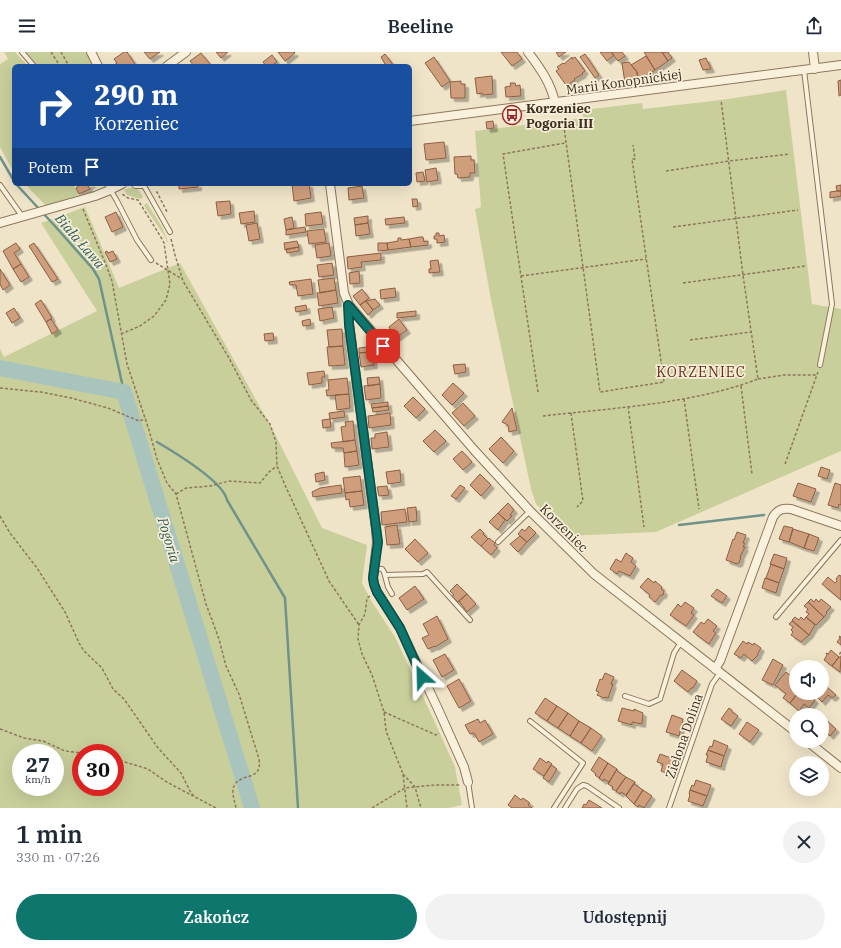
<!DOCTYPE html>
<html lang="pl">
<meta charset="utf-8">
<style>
:root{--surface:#fff;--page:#f2f2f3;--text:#1f2937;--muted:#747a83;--accent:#0f766e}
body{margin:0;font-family:"IBM Plex Serif",serif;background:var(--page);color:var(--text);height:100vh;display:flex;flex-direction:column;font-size:15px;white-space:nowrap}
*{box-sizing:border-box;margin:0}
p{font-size:13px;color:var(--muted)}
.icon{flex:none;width:22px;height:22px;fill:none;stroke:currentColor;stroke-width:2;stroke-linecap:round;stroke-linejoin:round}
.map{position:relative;height:756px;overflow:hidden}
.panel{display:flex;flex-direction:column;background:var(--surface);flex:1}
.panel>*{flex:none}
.top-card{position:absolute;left:12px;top:12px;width:400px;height:122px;border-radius:6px;box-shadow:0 4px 16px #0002;background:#1a4fa0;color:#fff;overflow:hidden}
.controls{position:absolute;left:789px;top:608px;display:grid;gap:8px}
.controls a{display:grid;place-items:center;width:40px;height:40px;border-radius:50%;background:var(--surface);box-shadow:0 4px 16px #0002;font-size:20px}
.speed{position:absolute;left:12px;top:692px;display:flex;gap:8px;font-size:20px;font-weight:700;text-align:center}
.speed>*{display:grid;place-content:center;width:52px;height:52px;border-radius:50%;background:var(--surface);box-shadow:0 4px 16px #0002;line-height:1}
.speed small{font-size:10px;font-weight:400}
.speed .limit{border:6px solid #d22;background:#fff;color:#111}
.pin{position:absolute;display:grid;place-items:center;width:34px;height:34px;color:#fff;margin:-17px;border-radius:8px;box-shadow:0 2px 6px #0006}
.me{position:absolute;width:44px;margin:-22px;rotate:335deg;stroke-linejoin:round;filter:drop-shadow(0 0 3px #0008)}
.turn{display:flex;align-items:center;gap:14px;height:84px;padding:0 16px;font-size:18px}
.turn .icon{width:52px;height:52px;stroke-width:2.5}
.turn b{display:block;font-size:28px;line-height:34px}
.then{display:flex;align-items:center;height:38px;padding:0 16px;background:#0003;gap:8px;font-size:15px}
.round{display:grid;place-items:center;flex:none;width:42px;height:42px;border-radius:21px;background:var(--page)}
.overview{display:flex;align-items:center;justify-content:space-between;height:68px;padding:0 16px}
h1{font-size:24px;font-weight:600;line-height:30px}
.action{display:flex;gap:8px;margin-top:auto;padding:8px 16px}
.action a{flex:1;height:46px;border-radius:24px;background:var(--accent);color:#fff;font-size:16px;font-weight:600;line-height:46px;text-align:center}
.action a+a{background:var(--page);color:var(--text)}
header{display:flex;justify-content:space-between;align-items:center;height:52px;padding:0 16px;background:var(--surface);font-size:18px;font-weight:600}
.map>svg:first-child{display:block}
.green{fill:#c9cf9b;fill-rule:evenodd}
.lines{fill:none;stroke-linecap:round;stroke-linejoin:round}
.stream{stroke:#6f938a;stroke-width:2.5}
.river{stroke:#a9c4bc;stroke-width:16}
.building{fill:#cf9f7d;stroke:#8d5f41;filter:url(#shadow)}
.service-casing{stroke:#8d765c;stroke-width:6}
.minor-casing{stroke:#8d765c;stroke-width:10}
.path{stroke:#8d765c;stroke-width:1.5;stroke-dasharray:3 2;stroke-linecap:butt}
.service{stroke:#faf1dc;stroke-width:4}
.minor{stroke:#faf1dc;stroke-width:8}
.route-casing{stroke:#0a4d48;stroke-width:10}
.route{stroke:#0f766e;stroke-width:7}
.labels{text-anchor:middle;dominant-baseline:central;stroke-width:3.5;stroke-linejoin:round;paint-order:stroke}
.street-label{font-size:13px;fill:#3d2e20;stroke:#f7eed8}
.poi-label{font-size:13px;font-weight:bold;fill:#3d2e20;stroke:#f7eed8;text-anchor:start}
.water-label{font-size:14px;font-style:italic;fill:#2f5d5a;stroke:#f7eed8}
.neighbourhood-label{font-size:14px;letter-spacing:1px;fill:#6b2e1e;stroke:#f7eed8}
</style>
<header><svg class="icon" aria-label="menu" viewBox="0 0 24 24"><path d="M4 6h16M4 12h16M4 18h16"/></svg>Beeline<svg class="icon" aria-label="share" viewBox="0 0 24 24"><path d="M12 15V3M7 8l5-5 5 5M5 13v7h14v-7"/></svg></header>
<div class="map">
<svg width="841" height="756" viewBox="0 0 841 756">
<defs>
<filter id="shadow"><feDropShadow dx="3.5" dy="3.5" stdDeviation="0" flood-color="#0004"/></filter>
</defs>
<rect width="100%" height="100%" fill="#f0e4c8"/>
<path class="green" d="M4,0H15L28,14H14V121L0,95V12L8,7Z
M26,0H86L93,14H38Z
M786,38L812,252L841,257V399L656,480L566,484L536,452L531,437L491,248L475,157L481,155L475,79L583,66V58L642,51L643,57L721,48Z
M25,132H73L79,143L46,154Z
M130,136C137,135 140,139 143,145L140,147L127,143L124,138Z
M147,151L162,175L168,190H167L164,183L146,157L144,153Z
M85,155L119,236L180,211L275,382L322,476L367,493L362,531L372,550L395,585L432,664L455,715L462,753L449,756H0V297L4,305L97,259L41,171ZM21,701H55V735H21ZM81,701H115V735H81Z"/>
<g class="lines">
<path class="stream" d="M0,105L14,129
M16,132L54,173L93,217L99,227L124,340
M157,390C174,400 223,429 227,448L285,546L298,756
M679,473L764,463"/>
<path class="river" d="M0,316L124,340L252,756"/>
</g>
<path class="building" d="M124,0H127L135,12L132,14H114V13L117,11L114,7Z
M144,0H160L150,7Z
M216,0H228L221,6Z
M278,0H294L295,1L285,9Z
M501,0H517L522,7L512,14Z
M556,0H566L559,5Z
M600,0H611L614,3L607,9Z
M611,0H622L625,4L618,9Z
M644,0H662L668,9L655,18Z
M662,0H668L672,6L668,9Z
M201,1L211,13L209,14H194L190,9Z
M385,2L394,14L383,13L385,12L381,5Z
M585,2L599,23L595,26L580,5Z
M272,3L277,10L271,14H266L263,10Z
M646,4L655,18L652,20L655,25L647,30L645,26L638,29L637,20L631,13Z
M434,5L450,29L442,35L425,11Z
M572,5V7L575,5L585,19L582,21L583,22L574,27L575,28L569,32L568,31L566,33L556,19L559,17L557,15L563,11L564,12Z
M706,6L711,17L703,18L699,8Z
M629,10L637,20L638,29L625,31L622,11Z
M492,24L493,42L483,43L482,41L477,42L475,26Z
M841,28V43L839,44L838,29Z
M461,29V32H465V46H451L450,30Z
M510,31H515L516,34L520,33L521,44L506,45L505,35L511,34Z
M493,69L494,76L487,77L486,70Z
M444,90L446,106L426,108L424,92Z
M471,104V108H474L475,121H470V125L458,126L457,122H455L454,105Z
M436,116L438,128L427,130L425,118Z
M423,120L425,129L417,130L416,121Z
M80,132H92L88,134L90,137L79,142L76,136L80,133Z
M179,132H198V135L179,137Z
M292,132H309L311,146L294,149Z
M841,133V139H837L836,134Z
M362,134L364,146L349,148L348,136Z
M837,139H841V144L830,146V140Z
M412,147H417L418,154L413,155Z
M230,149L231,162L218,164L216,150Z
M254,159L255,170L241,172L239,161Z
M116,160L123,175L112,180L105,165Z
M321,160L323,172L306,174L305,162Z
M368,164V171L355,173L354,166Z
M292,165L294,176L286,178L284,167Z
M404,165L405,171L386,173L385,167Z
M257,171L260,187L249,189L246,173Z
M368,171L370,182L356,184L355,173Z
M305,175L306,180L286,183V178Z
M324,177L326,190L309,192L307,179Z
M436,181H439V184L444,183L445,190L437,191V187H434V184H436Z
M420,185H423L424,190L428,189V193L411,195L409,187Z
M398,186H401V188L409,187L411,195L388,198L387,191L398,189Z
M297,189L299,195L285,198L284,191Z
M16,191L20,197L14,201L21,212L13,217L3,199Z
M34,191L58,227L52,230L29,194Z
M329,191L331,204L317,206L315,193Z
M378,191H387L388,198L378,199Z
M299,195V199L287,201L286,197Z
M107,199L108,201L113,199L117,207L110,210L105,200Z
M381,201V208L361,210L362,215L348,217L347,205Z
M438,208L440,220L429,221V217H431L430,209Z
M332,211L334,223L319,225L317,213Z
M21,212L29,225L21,230L13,217Z
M0,217L10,233L3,238L0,232Z
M359,219L360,231L350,232L349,221Z
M334,226L336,238L320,241L318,228Z
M311,227L313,242L298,244L296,233H290L289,230Z
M395,236L396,245L381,247L380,238Z
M362,237L369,246L360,253L353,244Z
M336,238L338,251L319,254L317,241Z
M375,247L380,253L373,258L366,249Z
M41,248L52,266L46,270L35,252Z
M366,249L373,258L368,263L360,253Z
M306,253L307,258L296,260L295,255Z
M332,255L334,266L320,269L318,257Z
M14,256L20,266L12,271L6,261Z
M416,259V264L397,266V261Z
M51,267L58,278L52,282L46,270Z
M310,267L311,273L303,274L302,269Z
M399,267L407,278L396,286L389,275Z
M342,277L343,294L329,295L327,278Z
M273,281L274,288L265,289L264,282Z
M343,294L345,313L329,314L327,295Z
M367,295L368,300L359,301V296Z
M372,300L374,313L361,315L359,301Z
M465,312L466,320L455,322L453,313Z
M324,319L325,325H322V331L309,333L307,321Z
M379,325L380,332L368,334L367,326Z
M347,326L349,342L327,344L326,338H329L328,328Z
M453,331L464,341L452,353L442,343Z
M380,332L381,346L366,348L364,334Z
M349,342L350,356L337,358L335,343Z
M413,345L425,357L416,366L404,354Z
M388,350V354L372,356L371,352Z
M463,351L475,364L464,374L452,361Z
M388,354L389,358L373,360L372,356Z
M512,356L517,378L509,380L508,373L502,370Z
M344,359L345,365L330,367L329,361Z
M390,361L391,373L369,376L368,364Z
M330,367L331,375L323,376L322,368Z
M353,369L355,388L343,390L341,375L346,374L345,370Z
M435,378L446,389L434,400L423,389Z
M387,380L389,395L372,397L371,386H375V382Z
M501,385L514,399L503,411L489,397Z
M355,388L357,399L344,401L343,396H332L331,391Z
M357,399L359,413L345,415L344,401Z
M462,399L472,410L463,418L453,407Z
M821,415L830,418L827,427L818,424Z
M400,418L401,430L388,432L386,420Z
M324,420L325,428L316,430L315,422Z
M480,422L491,433L481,444L470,433Z
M360,424L362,439L345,441L343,426Z
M798,431L816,437L811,450L793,444Z
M835,431L841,433V453L839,452L838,456L828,453Z
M341,433L342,441L313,445L312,440L320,436Z
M460,433L465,436L456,447L451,444Z
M387,434L389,443L379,444L377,435Z
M362,439L364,453L350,455L349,447L346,448L345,441Z
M508,451L514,458L510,463L512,464L507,469L498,461Z
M416,455L417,469L409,470L407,456Z
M405,457L407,470L382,473L381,460Z
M498,461L505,468L498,478L489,470Z
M397,473L400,492L387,493L385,475Z
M529,474L536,481L527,490L518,482L522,477L525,479Z
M784,474L793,476L789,490L779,487Z
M480,477L484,481L483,482L488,487L481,494L471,485Z
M793,477L809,482L804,496L789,490Z
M737,480L746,483L743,491H745L743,495H745L740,505H741L739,511H738L737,512L726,508L733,487L734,488Z
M809,482L819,486L814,499L804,496Z
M520,484L527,490L518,500L510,492Z
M489,486L495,491L494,493L497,496L491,503L481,494Z
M415,487L428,501L418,510L405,497Z
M626,501L633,506L631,510L636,514L630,524L619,519L617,522L610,517L616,507L621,510Z
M774,502L787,506L784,517L770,512Z
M771,512L784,517L779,531L766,526Z
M839,523L841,524V548L822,532L828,525L835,531L837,529L836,527Z
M648,526L654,531L655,529L662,535L661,537L664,539L663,543H661L655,550L649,545L650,543L640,535Z
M765,526L779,531L776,541L762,536Z
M457,532L467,542L458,550L452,544L454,543L450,539Z
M415,534L424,547L407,558L399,546Z
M717,537L727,544L722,551L711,544Z
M467,542L476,552L467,560L459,549Z
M811,547L814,550L816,547L819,550L821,547L831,555L826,560L827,561L824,565L808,550Z
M685,550L694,556L691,561L694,563L686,574L670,563L678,552L681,555Z
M808,550L824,565L816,573L806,565L809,562L806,560L808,557L804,554Z
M437,564L448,587L435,595V594L428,597L422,586L429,583L423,572Z
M795,565L799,568L801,565L804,568L806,565L815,573L809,583L792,568Z
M708,567L717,574L713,579L716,581L709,592L693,580L701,570L704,572Z
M792,569L809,583L801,590L791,583L793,580L791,578L793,575L789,572Z
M839,584L841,585V593L837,590L840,586Z
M743,589L747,592L748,590L753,593L754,591L761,596L758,601V603L752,609L744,602L741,606L734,602Z
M831,598L839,605L832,614L824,608L827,603L826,601L828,602Z
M445,602L454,618L442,625L433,608Z
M839,605L841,606L840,620L832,614Z
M773,607L783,613L773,633L762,628Z
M682,618L697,629L693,636H691L688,640L674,629Z
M786,620L796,628V641H798L790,651L783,646L786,642L775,633Z
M605,621L614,625L611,632H613L608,646L605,645L604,646L597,643L599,640L596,639L600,627L602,628Z
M459,627L471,649L459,656L447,634Z
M827,635L836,643L832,646L828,643L822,650L817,645Z
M798,641H807L815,648L809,656L804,652L799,659L790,651Z
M545,646L557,654L547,669L535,661Z
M557,654L568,661L558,676L547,669Z
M622,656L634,659V657L643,661L642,672L632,670V673L618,669Z
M729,656L732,658V660L738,664L731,674L721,667Z
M568,661L579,669L570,684L558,676Z
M672,663L683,667L679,684L666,680Z
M822,664L836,677L830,684L822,676Z
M478,667L480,671L485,668L493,682L479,690L474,681L470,682L465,673Z
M579,669L591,676L581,691L570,684Z
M747,670L759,678L750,690L739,682Z
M591,676L602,684L592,699L581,691Z
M714,688L728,694L724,704L708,698L710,694L712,695Z
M708,698L724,704L721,715L706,710L708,703H706Z
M660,702L674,707L668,722L661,719L663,712L657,710Z
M599,705L608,711L599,726L595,723L596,722L591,718Z
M540,706L547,711L548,709L552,712L544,724L533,717Z
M608,711L617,717L608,732L609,730L604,727L603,729L599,726Z
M551,713L557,717L549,730L543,726Z
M617,717V719L626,725L616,739L612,737L613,735L608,732Z
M626,725L635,730L626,743L621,740L620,742L616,739Z
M696,728L711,733L707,744L690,738L692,733L694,734Z
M635,730L634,732L643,738L634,752L626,744Z
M643,738L652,744L644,756L639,753L638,755L634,752Z
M690,738L707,744L703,754L688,749L690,743L689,742Z
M515,743L521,748L523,746L530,751L528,753L532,756H512L508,753Z
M589,748L602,756H582L584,752L586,753Z"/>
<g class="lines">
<defs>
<path id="service" d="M22,0L34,14
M804,18L832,252L820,313
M107,132L117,149L137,188L151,208
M143,132L170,180
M0,133L22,164
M498,490L530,459
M374,516L382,517L384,520L388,535L392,542
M385,523L423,522L427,520L470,568
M776,565L841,488
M625,644L649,652L660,647L674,601L681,590
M530,669L583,711L554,756
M468,730L472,756
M565,756L577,737L583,733L587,734L619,756
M669,756L712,632L720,621"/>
<path id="minor" d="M91,0L98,14
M528,0C540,16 551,31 555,51
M813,0L815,17
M167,14L186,0
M410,69L841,13
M136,132H141
M330,132L344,241L349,253V272L376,477L377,490L373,526L374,532L377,540L400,576L438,657L464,715L468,730
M0,171L95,144L110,138L122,132
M349,253L475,399L530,459L594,522L796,680
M715,617L720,609L773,465C778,457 783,456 791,457L841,474
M807,689L841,716"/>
</defs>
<use href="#service" class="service-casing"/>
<use href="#minor" class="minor-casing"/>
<path class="path" d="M51,0L60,14
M61,0L69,14
M563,68L600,340L664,330L632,107H635L633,93
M666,119L729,109L790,102
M156,140H157L167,160
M83,157L106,213L112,229L127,312L149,378L157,407L167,431L176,442L206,552L219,587L226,614L239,642L259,707C263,730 240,720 234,734C231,740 235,750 236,756
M673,175L798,158
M171,187L175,203L183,229L229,306L251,348L270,372L276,390L277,414L285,433L329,529L359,573
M156,211L182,227
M521,224L646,207
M683,231L805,214
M121,282L140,274L154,264L166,248L170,232L164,191L162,187L138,148L128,146L122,142
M690,288L751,280
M758,327L784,323H817
M741,334L752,422
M0,336L41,340L71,346L108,356L139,369L146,367
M538,340L503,102L565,91
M684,347L699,457
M628,354L644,475
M571,361L583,449L577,455
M543,364C612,356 693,352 758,327L743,223L721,48
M785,412L818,320
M176,442L186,436L210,434L229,429L260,431L269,420L277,414
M0,464L10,481L37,516L65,560L79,591L84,599L102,616L113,637L124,647L158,696L181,721L191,741L195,745L216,756
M370,544L367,546L365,562L359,573L358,587L362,602L372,623L384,660L386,679L403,722L407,756
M841,600L839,603L841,605
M384,660L436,683L439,681
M0,677L24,686L43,689L65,699L81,701
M115,707L148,717L165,729L193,744
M403,722L415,735L421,756
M372,756L405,736L435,733H460"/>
<use href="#service" class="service"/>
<use href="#minor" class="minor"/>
</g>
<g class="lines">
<defs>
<path id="route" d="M383,294L348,253L349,272L378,490L373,526L374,532L377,540L400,576L422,625"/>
</defs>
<use href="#route" class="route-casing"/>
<use href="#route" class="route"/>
</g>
<defs>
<symbol id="bus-ring" viewBox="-11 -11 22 22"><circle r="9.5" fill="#f7eed8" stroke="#9e2a2b" stroke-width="1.5"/><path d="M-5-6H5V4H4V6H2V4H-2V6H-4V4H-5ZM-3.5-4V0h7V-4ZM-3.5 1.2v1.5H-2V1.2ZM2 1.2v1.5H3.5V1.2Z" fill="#9e2a2b"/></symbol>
</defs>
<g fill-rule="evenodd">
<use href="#bus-ring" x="501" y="52" width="22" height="22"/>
</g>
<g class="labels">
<g class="street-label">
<text transform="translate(624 30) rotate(-8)">Marii Konopnickiej</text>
<text transform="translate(564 476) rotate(45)">Korzeniec</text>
<text transform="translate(684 684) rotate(-71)">Zielona Dolina</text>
</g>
<g class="poi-label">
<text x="526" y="56">Korzeniec<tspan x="526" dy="15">Pogoria III</tspan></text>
</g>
<g class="water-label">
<text transform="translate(80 189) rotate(49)">Biała Ława</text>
<text transform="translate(169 488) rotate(73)">Pogoria</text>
</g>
<g class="neighbourhood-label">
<text x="701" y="320">KORZENIEC</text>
</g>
</g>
</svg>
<div class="controls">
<a><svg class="icon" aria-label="sound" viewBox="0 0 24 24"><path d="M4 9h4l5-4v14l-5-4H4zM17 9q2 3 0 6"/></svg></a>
<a><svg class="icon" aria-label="search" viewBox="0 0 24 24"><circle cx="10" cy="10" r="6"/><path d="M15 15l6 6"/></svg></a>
<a><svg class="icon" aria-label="layers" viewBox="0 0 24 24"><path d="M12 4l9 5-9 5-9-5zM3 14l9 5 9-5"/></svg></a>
</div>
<div class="speed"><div>27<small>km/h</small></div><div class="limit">30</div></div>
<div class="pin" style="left:383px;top:294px;background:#d93025"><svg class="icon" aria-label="arrive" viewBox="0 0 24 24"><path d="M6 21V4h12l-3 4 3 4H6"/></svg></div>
<svg class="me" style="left:422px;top:625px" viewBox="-20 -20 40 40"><path d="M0-17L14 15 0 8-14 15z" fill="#0f766e" stroke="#fff" stroke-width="4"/></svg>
<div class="top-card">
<div class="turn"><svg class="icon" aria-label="right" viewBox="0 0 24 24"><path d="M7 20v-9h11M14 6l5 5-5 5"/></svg><div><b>290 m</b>Korzeniec</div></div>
<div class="then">Potem<svg class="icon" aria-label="arrive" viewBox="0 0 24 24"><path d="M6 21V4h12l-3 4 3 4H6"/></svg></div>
</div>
</div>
<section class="panel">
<div class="overview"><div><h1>1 min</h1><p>330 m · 07:26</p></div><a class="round"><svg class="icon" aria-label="close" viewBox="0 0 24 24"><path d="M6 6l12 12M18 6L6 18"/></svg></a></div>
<div class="action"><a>Zakończ</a><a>Udostępnij</a></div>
</section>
